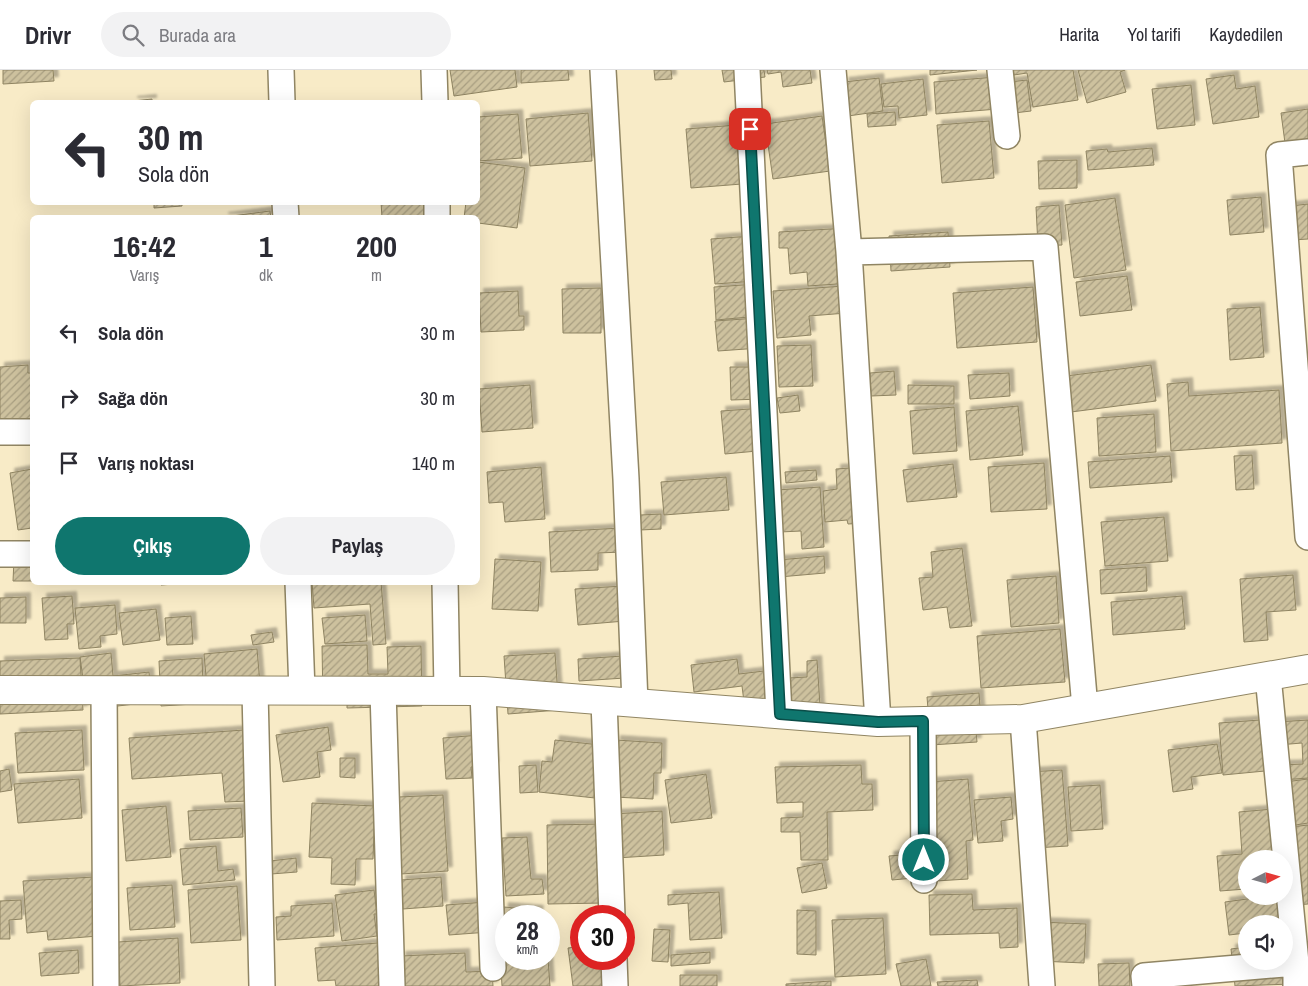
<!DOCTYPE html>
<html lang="tr">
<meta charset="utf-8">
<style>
:root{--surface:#fff;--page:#f2f2f3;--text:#2b2b33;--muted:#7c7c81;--line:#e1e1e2;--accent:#0f766e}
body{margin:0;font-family:"Archivo Narrow",sans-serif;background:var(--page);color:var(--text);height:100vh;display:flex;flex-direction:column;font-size:19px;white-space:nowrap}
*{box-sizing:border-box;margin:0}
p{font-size:16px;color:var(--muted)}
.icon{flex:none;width:28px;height:28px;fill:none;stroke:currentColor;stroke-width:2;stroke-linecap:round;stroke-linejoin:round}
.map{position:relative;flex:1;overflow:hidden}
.drawer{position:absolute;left:30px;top:145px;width:450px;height:370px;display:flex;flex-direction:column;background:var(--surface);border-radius:8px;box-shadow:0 5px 20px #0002}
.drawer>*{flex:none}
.hud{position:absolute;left:30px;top:30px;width:450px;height:105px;border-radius:8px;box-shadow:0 5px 20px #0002;background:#fff;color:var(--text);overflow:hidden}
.needle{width:32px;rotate:84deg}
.buttons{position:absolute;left:1238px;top:780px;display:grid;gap:10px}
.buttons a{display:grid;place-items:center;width:55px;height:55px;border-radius:50%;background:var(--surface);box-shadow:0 5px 20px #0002;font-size:25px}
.speed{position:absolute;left:495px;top:835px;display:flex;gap:10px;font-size:25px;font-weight:700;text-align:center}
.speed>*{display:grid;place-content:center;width:65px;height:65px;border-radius:50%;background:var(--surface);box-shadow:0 5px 20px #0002;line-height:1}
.speed small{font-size:12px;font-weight:400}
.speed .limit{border:8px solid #d22;background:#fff;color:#111}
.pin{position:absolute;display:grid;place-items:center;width:42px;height:42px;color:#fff;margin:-21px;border-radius:10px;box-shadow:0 2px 8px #0006}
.me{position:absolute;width:55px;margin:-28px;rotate:0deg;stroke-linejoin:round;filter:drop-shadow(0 0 4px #0008)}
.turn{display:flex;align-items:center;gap:18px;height:105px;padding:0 25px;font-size:22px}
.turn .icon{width:65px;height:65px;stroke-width:2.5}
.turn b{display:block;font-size:35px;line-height:42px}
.eta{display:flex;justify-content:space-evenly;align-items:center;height:85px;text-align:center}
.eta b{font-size:30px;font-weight:800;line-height:35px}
.button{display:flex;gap:10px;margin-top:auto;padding:10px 25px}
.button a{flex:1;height:58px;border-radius:30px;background:var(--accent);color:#fff;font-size:20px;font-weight:800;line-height:58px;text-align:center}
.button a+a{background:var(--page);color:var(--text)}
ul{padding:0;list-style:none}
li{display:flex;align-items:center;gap:15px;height:65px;padding:0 25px}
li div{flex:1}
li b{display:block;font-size:19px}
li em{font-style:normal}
header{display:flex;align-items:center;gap:30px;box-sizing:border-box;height:70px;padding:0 25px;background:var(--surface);border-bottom:1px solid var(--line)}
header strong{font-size:24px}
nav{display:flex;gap:28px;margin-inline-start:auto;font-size:18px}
.search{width:350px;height:45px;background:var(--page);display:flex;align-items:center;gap:12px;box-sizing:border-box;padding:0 18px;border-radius:28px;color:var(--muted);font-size:19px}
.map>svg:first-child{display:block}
.building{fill:url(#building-hatch);stroke:#8f8462;filter:url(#shadow)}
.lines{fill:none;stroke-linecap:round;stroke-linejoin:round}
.street-casing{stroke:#908563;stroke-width:28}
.secondary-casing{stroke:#908563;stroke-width:30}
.street{stroke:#fff;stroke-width:25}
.secondary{stroke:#fff;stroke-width:28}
.route-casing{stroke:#0a4d48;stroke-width:12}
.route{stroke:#0f766e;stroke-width:9}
</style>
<header>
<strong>Drivr</strong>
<div class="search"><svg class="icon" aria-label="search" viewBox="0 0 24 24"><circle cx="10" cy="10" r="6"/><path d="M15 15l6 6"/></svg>Burada ara</div>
<nav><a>Harita</a><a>Yol tarifi</a><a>Kaydedilen</a></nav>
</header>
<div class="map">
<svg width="1308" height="916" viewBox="0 0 1308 916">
<defs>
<pattern id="building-hatch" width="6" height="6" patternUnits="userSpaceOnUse" patternTransform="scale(1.25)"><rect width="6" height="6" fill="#cdc19e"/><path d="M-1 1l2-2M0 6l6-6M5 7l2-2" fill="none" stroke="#a89e81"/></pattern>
<filter id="shadow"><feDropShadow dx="4.5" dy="-4.5" stdDeviation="1" flood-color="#0004"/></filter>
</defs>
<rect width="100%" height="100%" fill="#f8ebc7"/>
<path class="building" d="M3,0H53L54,11L3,14Z
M450,0H515L517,17L454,26Z
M521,0H568L569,10L521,13Z
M654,0H671L672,9L655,10Z
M722,0H764L765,7L724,12Z
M767,0H810L812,13L783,17L781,2L768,4Z
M930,0H977L930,5Z
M1013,0H1073L1078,30L1033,37L1027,3L1014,5Z
M1078,0H1125L1120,2L1126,22L1087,33Z
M1234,5L1236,19L1255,16L1259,47L1213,54L1206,9Z
M996,7L998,39L936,44L934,12Z
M879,8L883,41L848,46L844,12Z
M923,9L927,45L899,48L898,36L884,37L881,14Z
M1027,10L1031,41L1014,43L1009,12Z
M1191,15L1195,55L1157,59L1152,19Z
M152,29V32H133V31Z
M1308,39V86L1287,88L1281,43Z
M895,42L896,55L868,57L867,44Z
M588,43L592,91L530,96L526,49Z
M518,44L522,88L478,91V47Z
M822,46L830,101L773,109L765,54Z
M989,51L994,108L942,113L937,55Z
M737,55L742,114L691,118L686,59Z
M1152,78L1154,95L1088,100L1086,81L1107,79L1108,82Z
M1077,90V118L1039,119L1038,91Z
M478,92L525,98L517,158L478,153V148H464L466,132H478Z
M1261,127L1264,162L1230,165L1227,130Z
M1115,128L1126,200L1074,208L1065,135Z
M154,132H182V136L154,138Z
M381,132H426L428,148H382Z
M1308,134V169L1293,170L1290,136Z
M1059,135L1062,175L1038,176L1036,137Z
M270,141L271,148H224V147Z
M848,158L852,213L808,216L807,202L790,204L788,178H779V162Z
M948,162L950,197L891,201L889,166Z
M752,166L756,211L715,214L711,169Z
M1127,206L1132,240L1080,246L1076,212Z
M757,214L760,246L716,250L714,217Z
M844,216L847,243L809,246L811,265L777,268L773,221Z
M1033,217L1037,272L957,278L953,223Z
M601,218V263H563L562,219Z
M518,221L519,246H524V260L481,262L479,223Z
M1260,237L1264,287L1230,290L1227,239Z
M758,248L760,278L718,281L715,251Z
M811,275L813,316L779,317L777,276Z
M28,295V303H32V356L0,358V297Z
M1151,295L1156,331L1071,342L1066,306Z
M730,297H762L763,329L731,330Z
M894,301L896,325L871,326L870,303Z
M1009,303L1010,326L970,329L968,305Z
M1188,312L1189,326L1279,320L1282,373L1171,381L1167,314Z
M530,315L533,358L482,362L479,319Z
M908,315L954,316V334H908Z
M798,325L800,341L780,343L777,328Z
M1018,336L1023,385L970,390L966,341Z
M954,337L957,381L913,384L910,341Z
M764,338L768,380L725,384L721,341Z
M1154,344L1156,382L1099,386L1097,348Z
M1252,385L1254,419L1236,420L1234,386Z
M1170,386L1172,412L1090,418L1088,392Z
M1044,393L1047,439L991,442L988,397Z
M953,394L957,427L907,432L903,400Z
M541,397L545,449L505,452L503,432L489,433L487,402Z
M864,397L867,453L848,454L847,450L825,452L823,421L837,419L836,399Z
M32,399V458L18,460L10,403Z
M816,400L817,410L786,413L785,402Z
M726,407L729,440L664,445L661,412Z
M820,417L824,477L802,479L801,461L780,462L777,420Z
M661,444V459L640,460V445Z
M1164,447L1168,491L1105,496L1101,452Z
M621,458L623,482L598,483V500L551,502L549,462Z
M962,478L972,556L950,558L947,537L923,540L919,508L933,507L931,482Z
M824,486L825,503L779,507L778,490Z
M495,489L541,492L538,541L492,539Z
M14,490H32V511H13Z
M1146,497L1147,521L1101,524L1100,500Z
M1293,505L1296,540L1266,542L1268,570L1244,572L1240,509Z
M1056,506L1059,553L1011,557L1007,510Z
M161,512H201L161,515Z
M312,512H381L386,574L373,575L370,534L314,538Z
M623,516L625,551L578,555L575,519Z
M72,526L74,554H67L68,569L45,570L42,528Z
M1182,526L1185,559L1113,565L1111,532Z
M26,527V553H0V528Z
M115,535L117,564L100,566L101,577L79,579L75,538Z
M156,539L160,570L123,575L119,543Z
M365,545L367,571L325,574L322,548Z
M191,546L193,574L167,575L165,548Z
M1060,559L1065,612L981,618L977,566Z
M272,562L274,572L253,575L251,565Z
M367,575L368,604H388L387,577L421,576L422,636L347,638V631L323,632L322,576Z
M257,579L261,625L208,629L204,584Z
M111,583L113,606L149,602L152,632L92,639L90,616H84L80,587Z
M555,583L559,640L508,644L504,586Z
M623,586L625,608L579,611L578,589Z
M80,588L83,640L0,644V591Z
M202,588L203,614L193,615L194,634L161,636L159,591Z
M737,589L739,604L764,601L768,627L773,645L746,648L742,616L694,622L691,595Z
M817,590L821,651L791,653L788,608L807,607V591Z
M979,623L981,649L975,650L977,672L931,675L927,627Z
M1260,650L1265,701L1223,705L1219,653Z
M1308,650V708L1282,710L1281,695L1303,694L1302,673L1278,675L1276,652Z
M328,657L331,680L317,682L320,707L283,712L276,665Z
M82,660L84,700L18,703L15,663Z
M244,660L249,731L225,732L222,703L132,709L129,668Z
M492,664L494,696L471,697L472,708L446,709L443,668Z
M555,670L600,675L595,728L539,722L542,691L552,692Z
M616,670L662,673L661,703H654L653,729L614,727Z
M1217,674L1222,703L1191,707L1193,719L1173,722L1168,680Z
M340,688H355V708L340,707Z
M536,695L538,722L520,723L519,696Z
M861,695L862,714H872L873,740L827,742L828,790H801L800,762H781V748L803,747V732L777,733L775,697Z
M9,699L12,720L0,722V701Z
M1062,700L1068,776L1034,778L1028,702Z
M706,704L712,748L671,753L665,710Z
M79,709L82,748L18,753L14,714Z
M968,709L973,770L966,771L968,809L936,811L929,712Z
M1308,709V753L1283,757L1277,713Z
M1100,715L1103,759L1071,761L1068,717Z
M443,725L448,801L401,804L398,750H400L398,727Z
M1011,727L1013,749L1001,751L1003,771L978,773L974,730Z
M312,733L375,736L373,789H356L355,815L331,814L332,788L309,787Z
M166,736L171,787L126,791L122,740Z
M241,738L243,767L190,770L188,741Z
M1273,739L1281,789H1246V819L1220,821L1217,786L1242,784L1239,742Z
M662,741L664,785L616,788L613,744Z
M603,754L604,833L548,834L547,755Z
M1308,755V834L1296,835L1291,757Z
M527,767L531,809H542L544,824L506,826L502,768Z
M216,776L218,801L233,799L235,810L183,815L180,779Z
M912,784L914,808L892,810L889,786Z
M296,788L297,802L271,804L270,791Z
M822,793L827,818L802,823L797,798Z
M94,807L98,866L48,870L47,861L27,863L23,811Z
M441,807L443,836L403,839L401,810Z
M172,815L175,857L130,860L127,818Z
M237,816L241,870L191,873L188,820Z
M374,820L377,844H374L377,866L342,871L335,825Z
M719,822L722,868L690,870L688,833L668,835V825Z
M972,824L973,840L1017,838L1018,877L1000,878L999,863L930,865L929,825Z
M1269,826H1284L1290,846L1271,848L1272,854H1246V863L1229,865L1225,832Z
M21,830L22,849L9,850L10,869H0V831Z
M486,832L489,862L449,865L446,835Z
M332,833L334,866L277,870L276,847L291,846V836Z
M504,837L539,840L538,846H506V855L502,854Z
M797,840L816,841V885L797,884Z
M883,848L886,904L835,907L832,850Z
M1041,852L1086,854L1084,893L1039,891Z
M654,859L670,860L668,892L652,891Z
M178,868L180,913L120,916L118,872Z
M390,872L394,916H336L335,910L318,911L315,878Z
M581,876V889H602L606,916H573L568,878Z
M1246,877V891H1284L1292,914L1235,916L1231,879Z
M78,880L79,903L41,906L39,883Z
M500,882H506V889H548L550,916H502Z
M710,882V893L671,896V885Z
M465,883L466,902L492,901L493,916H403L401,886Z
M926,889L931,916H901L896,894Z
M1129,893L1130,916H1099L1098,894Z
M680,905H717V916H680Z
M977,910L978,916H938L937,912Z
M831,911V916H786V914Z"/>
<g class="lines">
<defs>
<path id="street" d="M281,0L282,32
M434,0L435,32
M603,0L626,409L635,633
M747,0L779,644
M833,0L849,182L878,652
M1000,0L1007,66
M1308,82L1279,85L1308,467
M285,132L286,148
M437,132V148
M849,182L1045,177L1085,638
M0,362H32
M0,484H32
M298,512L302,621
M445,512L447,621
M1268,606L1296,893V916
M104,620L106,916
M255,621L262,916
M383,621L392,916
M483,621L493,898
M604,631L612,846
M1023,649L1042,916
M923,651L924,810
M614,889L615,916
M1145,916L1144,906L1296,893"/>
<path id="secondary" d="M0,620L483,621L878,652L1023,649L1308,599"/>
</defs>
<use href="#street" class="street-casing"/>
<use href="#secondary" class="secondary-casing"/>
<use href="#street" class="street"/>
<use href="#secondary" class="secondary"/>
</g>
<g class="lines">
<defs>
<path id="route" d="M750,59L780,644L878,652L923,651L924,790"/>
</defs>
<use href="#route" class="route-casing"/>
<use href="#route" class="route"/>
</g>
</svg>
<div class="buttons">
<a><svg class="needle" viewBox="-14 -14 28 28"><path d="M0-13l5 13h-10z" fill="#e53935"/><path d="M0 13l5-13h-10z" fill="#7c7c81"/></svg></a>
<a><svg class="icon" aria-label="sound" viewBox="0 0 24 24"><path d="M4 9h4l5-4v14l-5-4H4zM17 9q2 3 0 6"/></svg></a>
</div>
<div class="speed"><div>28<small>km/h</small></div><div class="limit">30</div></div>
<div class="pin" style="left:750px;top:59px;background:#d93025"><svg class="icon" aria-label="arrive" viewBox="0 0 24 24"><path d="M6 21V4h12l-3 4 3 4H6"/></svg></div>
<svg class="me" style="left:924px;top:790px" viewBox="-20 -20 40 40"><circle r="17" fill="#0f766e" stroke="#fff" stroke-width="3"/><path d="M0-11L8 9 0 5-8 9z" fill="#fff"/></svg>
<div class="hud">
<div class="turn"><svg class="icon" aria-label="left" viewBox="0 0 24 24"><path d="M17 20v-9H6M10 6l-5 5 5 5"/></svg><div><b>30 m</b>Sola dön</div></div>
</div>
<section class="drawer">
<div class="eta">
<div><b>16:42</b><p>Varış</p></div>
<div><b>1</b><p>dk</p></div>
<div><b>200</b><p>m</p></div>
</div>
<ul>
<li><svg class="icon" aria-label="left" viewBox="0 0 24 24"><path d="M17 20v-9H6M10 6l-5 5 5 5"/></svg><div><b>Sola dön</b></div><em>30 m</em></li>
<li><svg class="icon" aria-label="right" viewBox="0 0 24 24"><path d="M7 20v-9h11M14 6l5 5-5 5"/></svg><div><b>Sağa dön</b></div><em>30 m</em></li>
<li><svg class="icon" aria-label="arrive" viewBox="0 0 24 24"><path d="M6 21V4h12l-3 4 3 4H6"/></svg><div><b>Varış noktası</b></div><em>140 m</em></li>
</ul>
<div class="button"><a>Çıkış</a><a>Paylaş</a></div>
</section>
</div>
